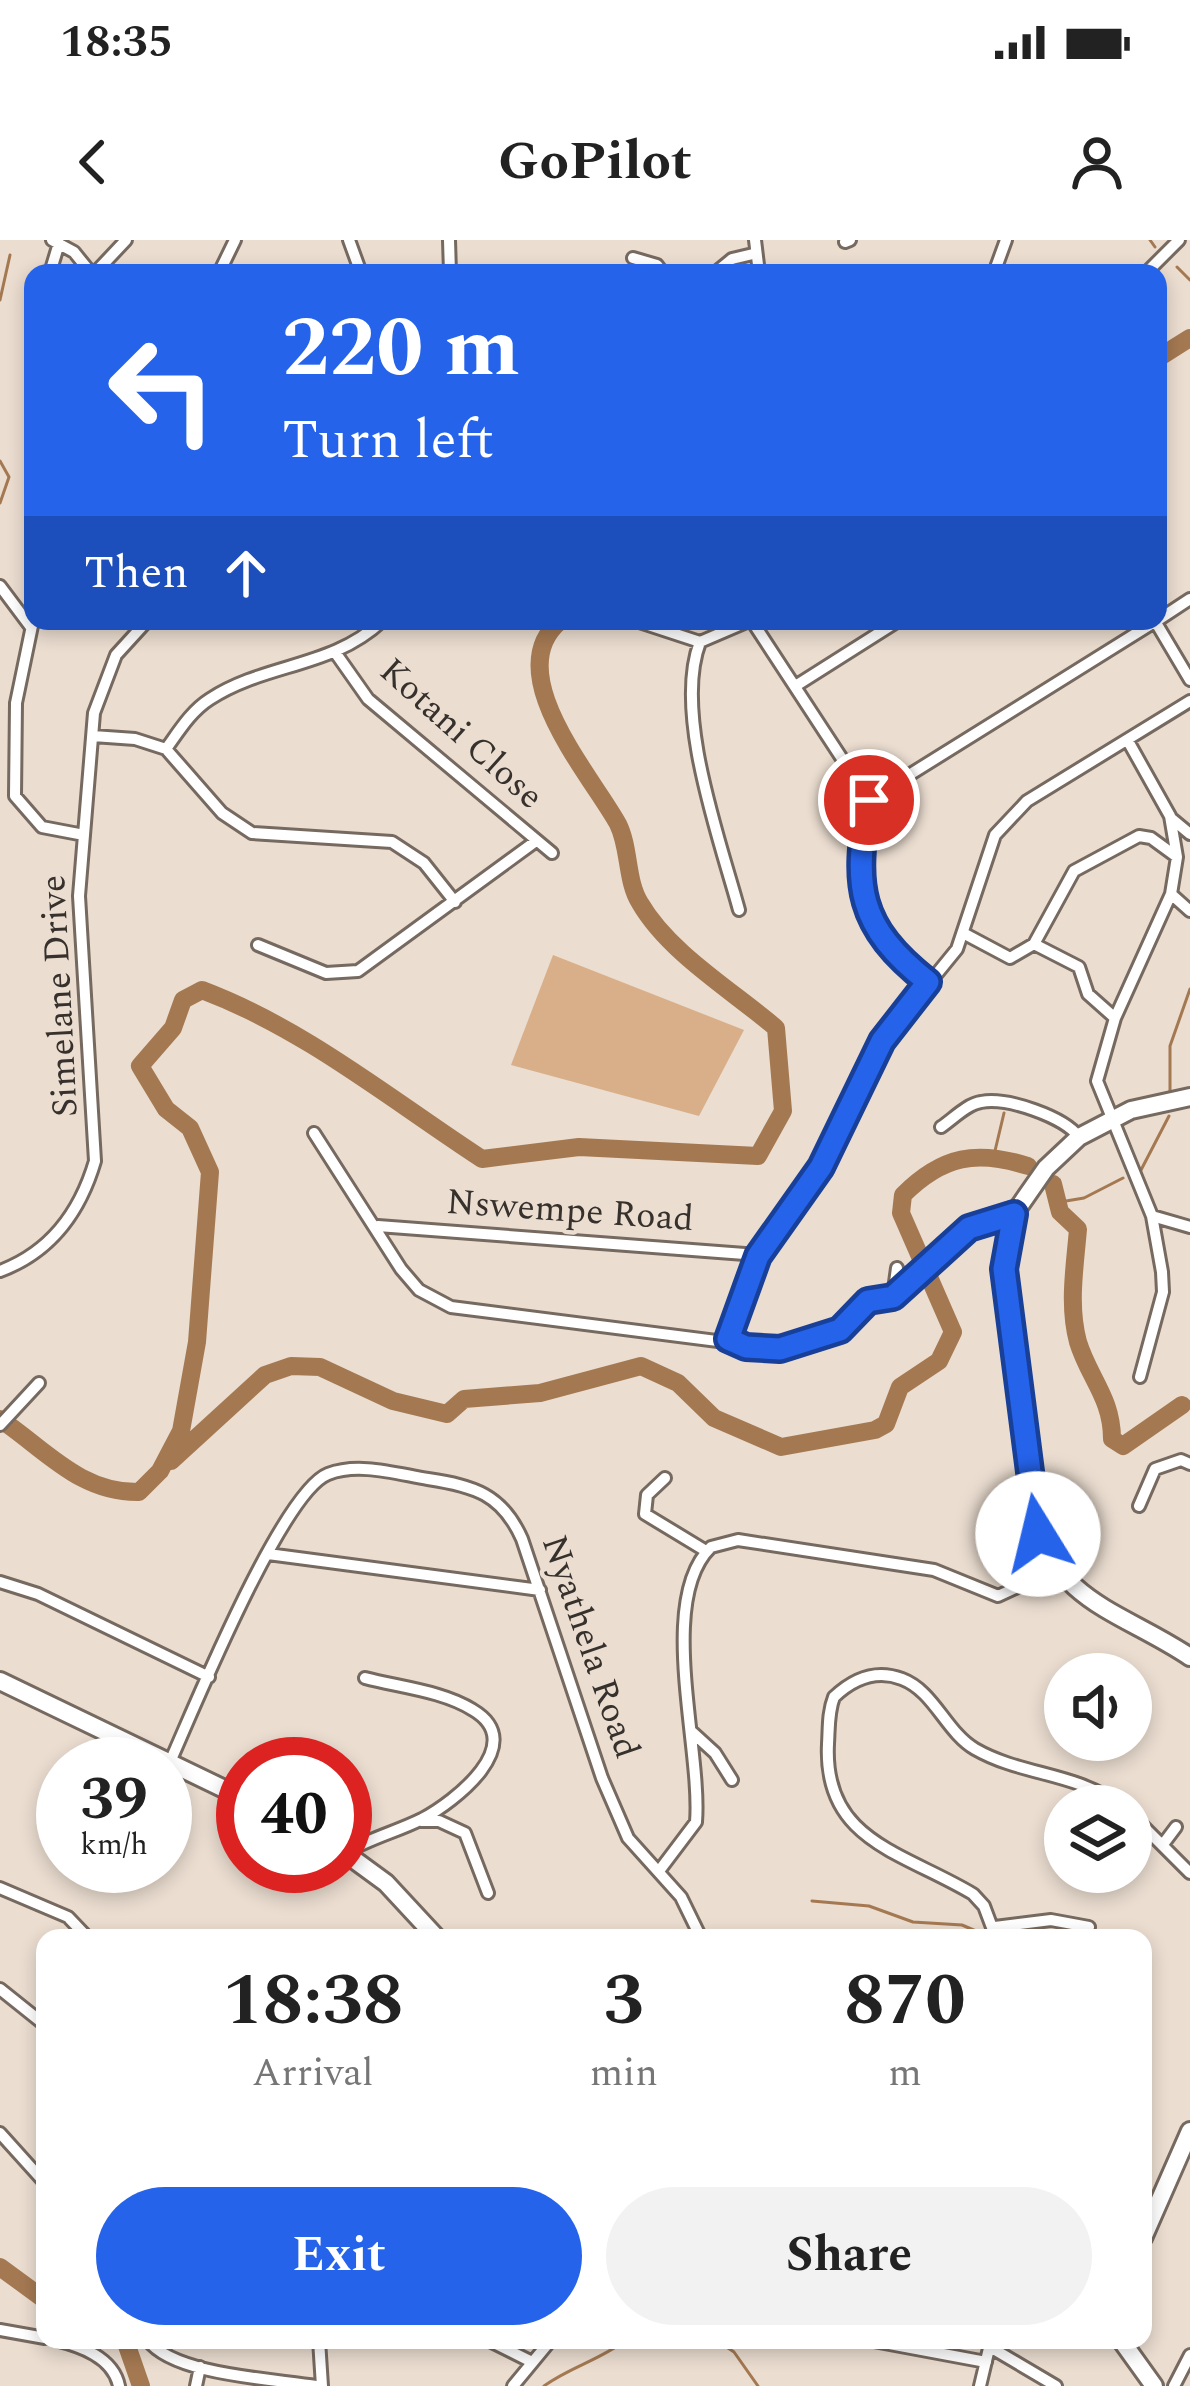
<!DOCTYPE html>
<style>
:root{--surface:#fff;--page:#f2f2f2;--text:#222;--muted:#767676;--accent:#2563eb}
body{margin:0;font-family:Spectral,serif;background:var(--page);color:var(--text);height:100vh;display:flex;flex-direction:column;font-size:45px;white-space:nowrap}
*{box-sizing:border-box;margin:0}
p{font-size:39px;color:var(--muted)}
.icon{flex:none;width:66px;height:66px;fill:none;stroke:currentColor;stroke-width:2;stroke-linecap:round;stroke-linejoin:round}
.map{position:relative;flex:1;overflow:hidden}
.side{position:absolute;left:36px;top:1689px;width:1116px;height:420px;display:flex;flex-direction:column;background:var(--surface);border-radius:24px;box-shadow:0 6px 18px #0003}
.side>*{flex:none}
.banner{position:absolute;left:24px;top:24px;width:1143px;height:366px;border-radius:24px;box-shadow:0 6px 18px #0003;background:#2563eb;color:#fff;overflow:hidden}
.controls{position:absolute;left:1044px;top:1413px;display:grid;gap:24px}
.controls a{display:grid;place-items:center;width:108px;height:108px;border-radius:50%;background:var(--surface);box-shadow:0 6px 18px #0003;font-size:60px}
.speed{position:absolute;left:36px;top:1497px;display:flex;gap:24px;font-size:60px;font-weight:700;text-align:center}
.speed>*{display:grid;place-content:center;width:156px;height:156px;border-radius:50%;background:var(--surface);box-shadow:0 6px 18px #0003;line-height:1}
.speed small{font-size:30px;font-weight:400}
.speed .limit{border:18px solid #d22;background:#fff;color:#111}
.pin{position:absolute;display:grid;place-items:center;width:102px;height:102px;color:#fff;margin:-51px;border:6px solid #fff;border-radius:50%;box-shadow:0 3px 12px #0007}
.me{position:absolute;width:132px;margin:-66px;rotate:351deg;stroke-linejoin:round;filter:drop-shadow(0 0 9px #0008)}
.turn{display:flex;align-items:center;gap:42px;height:252px;padding:0 60px;font-size:54px}
.turn .icon{width:156px;height:156px;stroke-width:2.5}
.turn b{display:block;font-size:84px;line-height:102px}
.then{display:flex;align-items:center;height:114px;padding:0 60px;background:#0003;gap:24px;font-size:45px}
.eta{display:flex;justify-content:space-evenly;align-items:center;height:204px;text-align:center}
.eta b{font-size:72px;font-weight:700;line-height:84px}
.primary-button{display:flex;gap:24px;margin-top:auto;padding:24px 60px}
.primary-button a{flex:1;height:138px;border-radius:72px;background:var(--accent);color:#fff;font-size:48px;font-weight:700;line-height:138px;text-align:center}
.primary-button a+a{background:var(--page);color:var(--text)}
.status{display:flex;justify-content:space-between;align-items:center;height:84px;padding:0 60px;background:var(--surface);direction:ltr}
.status svg{height:33px;fill:currentColor}
header{display:flex;justify-content:space-between;align-items:center;height:156px;padding:0 60px;background:var(--surface);font-size:54px;font-weight:700}
.map>svg:first-child{display:block}
.green{fill:#d9af8a}
.lines{fill:none;stroke-linecap:round;stroke-linejoin:round}
.stream{stroke:#a47952;stroke-width:3}
.river{stroke:#a47952;stroke-width:18}
.street-casing{stroke:#76695f;stroke-width:16}
.secondary-casing{stroke:#76695f;stroke-width:22}
.street{stroke:#fff;stroke-width:10}
.secondary{stroke:#fff;stroke-width:16}
.route-casing{stroke:#184099;stroke-width:30}
.route{stroke:#2563eb;stroke-width:21}
.labels{text-anchor:middle;dominant-baseline:central;stroke-width:9;stroke-linejoin:round;paint-order:stroke}
.street-label{font-size:36px;fill:#36312c;stroke:#ebddd0}
</style>
<div class="status"><b>18:35</b><svg viewBox="0 0 49 12"><path d="M0 12V9h3v3zM5 12V6h3v6zM10 12V3h3v9zM15 12V0h3v12zM26 1h20v11H26zM47 4h2v5h-2z"/></svg></div>
<header><svg class="icon" aria-label="back" viewBox="0 0 24 24"><path d="M15 5l-7 7 7 7"/></svg>GoPilot<svg class="icon" aria-label="person" viewBox="0 0 24 24"><circle cx="12" cy="8" r="4"/><path d="M4 21q1-7 8-7t8 7"/></svg></header>
<div class="map">
<svg width="1190" height="2146" viewBox="0 0 1190 2146">
<rect width="100%" height="100%" fill="#ebddd0"/>
<path class="green" d="M553,715L744,790L699,876L511,825Z"/>
<g class="lines">
<path class="stream" d="M1150,0L1155,7
M744,27V33
M1177,27L1190,40
M0,60L10,15
M0,221L9,237L0,263
M1170,852V806L1190,749
M994,915L1004,873
M1141,930L1169,876
M1060,962L1084,958L1123,938
M1182,1165L1190,1162
M812,1661L869,1666L913,1682L962,1685L990,1697
M716,2100L734,2112L758,2146
M544,2146C570,2127 600,2120 626,2100"/>
<path class="river" d="M1158,118L1190,98
M1053,944L1060,972L1078,989C1075,1026 1068,1065 1078,1102C1089,1138 1112,1158 1112,1199L1123,1206L1182,1165
M0,1179C46,1210 80,1253 139,1252L160,1231L181,1191L197,1102L210,932L190,888L166,869L140,826L173,788L183,760L202,750C305,789 390,859 482,919L579,907L758,916L783,871L776,788C733,751 669,713 640,663C626,641 630,608 618,584C591,535 499,432 560,381
M171,1221L265,1135L291,1126L320,1127L393,1161L447,1174L464,1159L540,1153L641,1126L678,1143L714,1178L781,1207L875,1190L886,1184L900,1147L939,1121L953,1092L901,973L903,955C943,915 977,910 1028,926
M0,2027L45,2060
M125,2100L141,2146"/>
<defs>
<path id="street" d="M52,0L74,12L91,33
M349,0L361,33
M449,0L450,33
M755,0L759,33
M845,2L850,0
M633,18L657,25L663,33
M50,33L59,3
M95,33L126,0
M219,33L235,0
M715,33L732,19L753,14
M994,33L1006,0
M1146,33L1179,0
M0,346L30,386
M1158,380L1190,359
M33,381L16,463L15,556L42,587L84,595
M636,381L700,402
M752,381L869,560
M1155,381L1190,440
M337,415L368,459L552,613
M797,445L898,381
M93,496L135,499L166,509L222,573L252,593L392,602L424,623L455,662
M1128,501L1170,576L1177,617L1171,654L1115,778L1097,841L1152,976L1162,1032L1163,1052L1140,1137
M166,509C179,491 191,471 210,459C265,423 332,428 382,381
M1172,579L1190,594
M1171,654L1190,671
M739,670C720,600 673,472 700,402L749,381
M963,693L1010,718L1034,704L1074,631L1139,596L1151,598L1177,617
M1034,704L1079,727L1088,754L1115,778
M258,705L326,733L358,731L536,601
M928,742C857,686 852,646 869,560L1156,381
M941,887C953,879 967,864 981,862C1008,857 1064,877 1079,897
M314,893L401,1029L419,1050L451,1067L780,1109L840,1089L869,1062L893,1057L897,1028
M1152,976L1190,987
M378,986L758,1015
M0,1031C51,1012 80,972 95,921L79,656L94,473L116,415L147,381
M897,1050L969,988L1014,974
M728,1099L758,1015L821,927L882,801L957,709L995,595L1027,561L1190,461
M0,1185L39,1143
M665,1238L647,1255L645,1274L706,1311
M1139,1266L1155,1229L1181,1220L1190,1224
M268,1314L540,1350
M0,1342L38,1354L209,1437
M692,1492L715,1513L732,1540
M170,1522C194,1468 282,1252 328,1234C359,1222 397,1234 428,1239C474,1246 502,1254 522,1299L602,1538L628,1598L681,1657L701,1698
M1131,1574L1190,1633
M421,1581H439L465,1593L488,1653
M1164,1603L1176,1587
M345,1613C370,1598 396,1592 422,1579C454,1562 530,1504 473,1470C443,1451 399,1447 365,1438
M659,1631L696,1582C702,1509 656,1360 711,1307L738,1300L934,1330L998,1356L1054,1330
M0,1648L68,1677L88,1698
M995,1687L1051,1680L1089,1687
M996,1698L984,1666L973,1654C903,1612 823,1601 828,1504C829,1488 828,1472 834,1457C853,1439 876,1429 902,1439C934,1451 946,1492 975,1509C1022,1536 1076,1532 1121,1566
M0,1749L45,1785
M0,1893L45,1943
M0,2090L45,2098
M55,2100C80,2106 113,2117 119,2146
M148,2100C173,2135 274,2139 316,2146
M319,2100L322,2146
M488,2100L532,2122
M868,2100L986,2122
M990,2107L1056,2146
M196,2146L200,2127
M513,2146L551,2100
M980,2146L991,2100
M1174,2146L1190,2115"/>
<path id="secondary" d="M1190,857L1131,870L1079,897L1046,928L1014,974L1005,1029L1033,1277C1058,1364 1123,1372 1190,1417
M0,1441L243,1558
M345,1613L386,1643L437,1698
M1143,1998L1190,1891
M1121,2100L1154,2146"/>
</defs>
<use href="#street" class="street-casing"/>
<use href="#secondary" class="secondary-casing"/>
<use href="#street" class="street"/>
<use href="#secondary" class="secondary"/>
</g>
<g class="lines">
<defs>
<path id="route" d="M869,560C853,646 857,686 928,742L882,801L821,927L758,1016L728,1099L746,1107L780,1109L840,1090L868,1061L893,1057L969,988L1014,974L1004,1029L1038,1294"/>
</defs>
<use href="#route" class="route-casing"/>
<use href="#route" class="route"/>
</g>
<g class="labels">
<g class="street-label">
<text transform="translate(461 494) rotate(42)">Kotani Close</text>
<text transform="translate(60 756) rotate(-93)">Simelane Drive</text>
<text transform="translate(570 971) rotate(4)">Nswempe Road</text>
<text transform="translate(590 1407) rotate(71)">Nyathela Road</text>
</g>
</g>
</svg>
<div class="controls">
<a><svg class="icon" aria-label="sound" viewBox="0 0 24 24"><path d="M4 9h4l5-4v14l-5-4H4zM17 9q2 3 0 6"/></svg></a>
<a><svg class="icon" aria-label="layers" viewBox="0 0 24 24"><path d="M12 4l9 5-9 5-9-5zM3 14l9 5 9-5"/></svg></a>
</div>
<div class="speed"><div>39<small>km/h</small></div><div class="limit">40</div></div>
<div class="pin" style="left:869px;top:560px;background:#d93025"><svg class="icon" aria-label="arrive" viewBox="0 0 24 24"><path d="M6 21V4h12l-3 4 3 4H6"/></svg></div>
<svg class="me" style="left:1038px;top:1294px" viewBox="-20 -20 40 40"><circle r="19" fill="#fff"/><path d="M0-13L10 11 0 6-10 11z" fill="#2563eb"/></svg>
<div class="banner">
<div class="turn"><svg class="icon" aria-label="left" viewBox="0 0 24 24"><path d="M17 20v-9H6M10 6l-5 5 5 5"/></svg><div><b>220 m</b>Turn left</div></div>
<div class="then">Then<svg class="icon" aria-label="ahead" viewBox="0 0 24 24"><path d="M12 20V5M6 11l6-6 6 6"/></svg></div>
</div>
<section class="side">
<div class="eta">
<div><b>18:38</b><p>Arrival</p></div>
<div><b>3</b><p>min</p></div>
<div><b>870</b><p>m</p></div>
</div>
<div class="primary-button"><a>Exit</a><a>Share</a></div>
</section>
</div>
